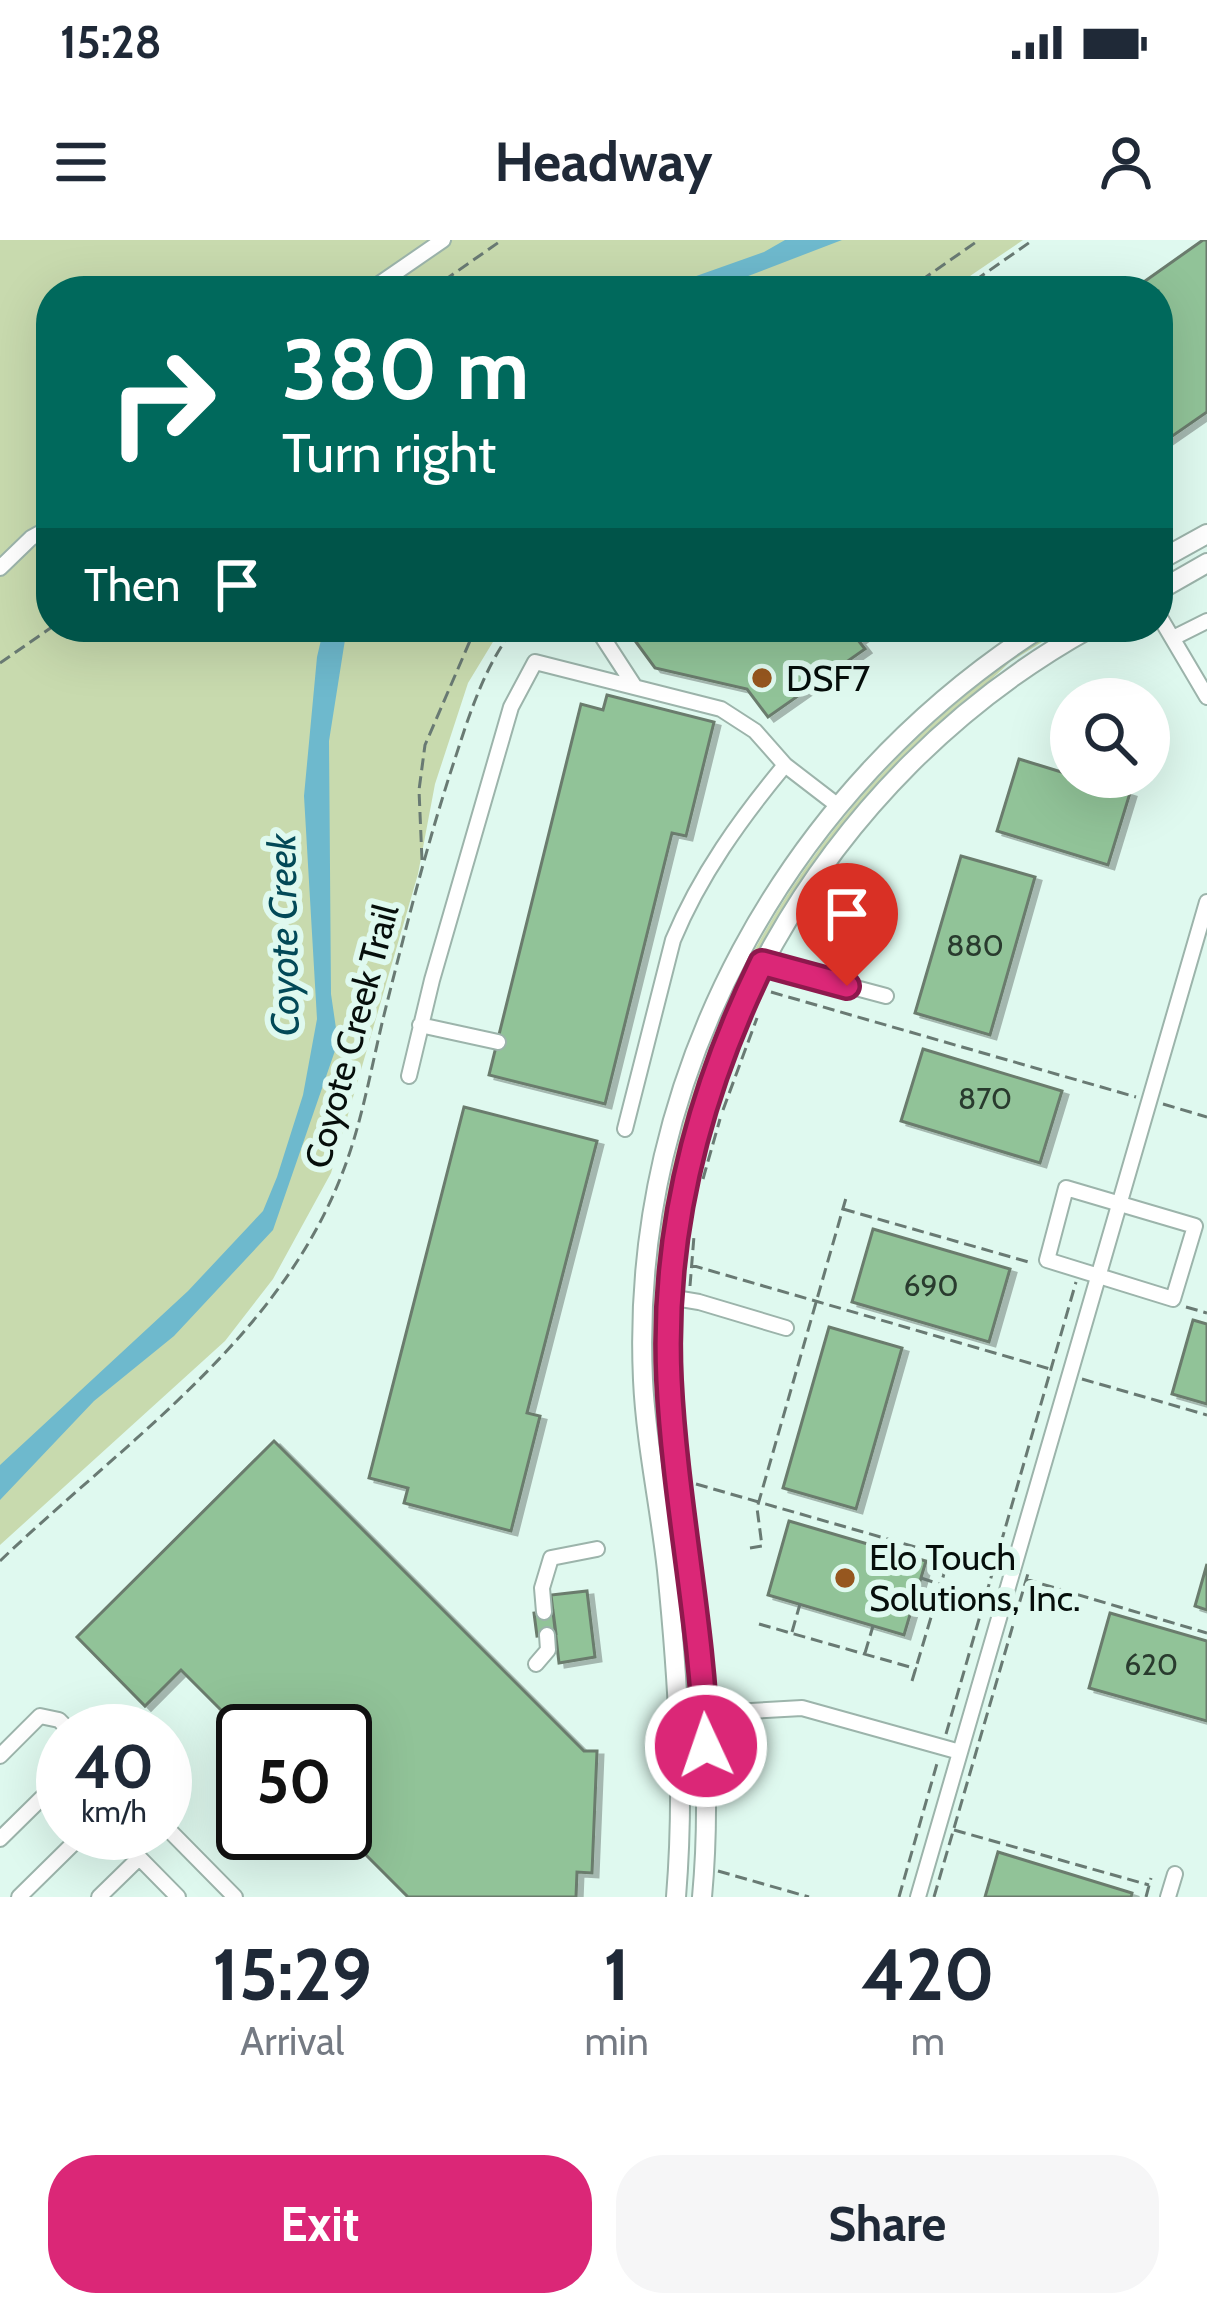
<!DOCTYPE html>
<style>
:root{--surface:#fff;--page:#f6f6f7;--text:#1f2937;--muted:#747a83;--accent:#db2777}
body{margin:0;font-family:Cabin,sans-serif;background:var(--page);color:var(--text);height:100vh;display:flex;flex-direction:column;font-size:45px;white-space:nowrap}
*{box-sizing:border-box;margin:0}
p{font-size:39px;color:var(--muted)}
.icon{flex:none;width:66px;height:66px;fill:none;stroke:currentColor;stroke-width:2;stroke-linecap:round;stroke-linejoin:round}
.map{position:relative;height:1657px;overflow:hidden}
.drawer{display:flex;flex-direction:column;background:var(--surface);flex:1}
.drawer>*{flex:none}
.banner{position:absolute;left:36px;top:36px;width:1137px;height:366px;border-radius:48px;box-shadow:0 12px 48px #0002;background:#00695c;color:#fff;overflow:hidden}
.fabs{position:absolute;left:1050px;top:438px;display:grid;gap:24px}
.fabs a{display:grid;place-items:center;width:120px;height:120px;border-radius:50%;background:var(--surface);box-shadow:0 12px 48px #0002;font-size:60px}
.speed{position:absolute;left:36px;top:1464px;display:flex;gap:24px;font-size:60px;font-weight:700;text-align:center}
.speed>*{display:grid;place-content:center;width:156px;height:156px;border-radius:50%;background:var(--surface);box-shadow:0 12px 48px #0002;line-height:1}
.speed small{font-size:30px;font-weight:400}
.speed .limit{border:6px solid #111;border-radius:18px;background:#fff;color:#111}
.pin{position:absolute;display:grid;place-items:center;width:102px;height:102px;color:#fff;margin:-123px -51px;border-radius:50% 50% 50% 0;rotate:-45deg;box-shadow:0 0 12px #0007}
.pin .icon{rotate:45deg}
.me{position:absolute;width:132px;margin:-66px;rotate:357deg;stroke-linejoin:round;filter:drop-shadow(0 0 9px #0008)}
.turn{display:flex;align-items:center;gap:42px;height:252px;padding:0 48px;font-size:54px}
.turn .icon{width:156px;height:156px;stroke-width:2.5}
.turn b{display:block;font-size:84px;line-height:102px}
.then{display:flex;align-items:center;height:114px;padding:0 48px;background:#0003;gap:24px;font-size:45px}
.eta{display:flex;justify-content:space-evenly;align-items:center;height:204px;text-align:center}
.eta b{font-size:72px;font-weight:700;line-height:84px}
.action{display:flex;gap:24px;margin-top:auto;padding:24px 48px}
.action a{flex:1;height:138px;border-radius:48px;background:var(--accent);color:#fff;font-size:48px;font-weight:700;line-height:138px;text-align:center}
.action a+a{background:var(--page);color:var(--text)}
.status{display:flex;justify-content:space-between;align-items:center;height:84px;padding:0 60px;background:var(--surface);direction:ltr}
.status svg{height:33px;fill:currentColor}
header{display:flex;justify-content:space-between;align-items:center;height:156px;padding:0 48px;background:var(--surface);font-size:54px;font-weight:700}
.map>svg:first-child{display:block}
.green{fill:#c8daae}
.water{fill:#6eb9cd}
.building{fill:#91c398;stroke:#6b7c6d;stroke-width:3;filter:url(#shadow)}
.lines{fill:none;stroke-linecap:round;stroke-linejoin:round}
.minor-casing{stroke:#9cb4ab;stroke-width:18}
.major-casing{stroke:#9cb4ab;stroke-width:22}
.path{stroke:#697a73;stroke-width:3;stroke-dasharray:12 6;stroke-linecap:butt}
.minor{stroke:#fff;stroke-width:14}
.major{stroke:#fff;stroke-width:18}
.route-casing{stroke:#8e194d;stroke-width:30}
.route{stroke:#db2777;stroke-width:21}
.poi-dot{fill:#96571f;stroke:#dff9ef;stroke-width:4.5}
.labels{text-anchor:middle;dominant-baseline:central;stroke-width:12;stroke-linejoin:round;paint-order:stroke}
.number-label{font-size:30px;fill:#293b2e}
.poi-label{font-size:36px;fill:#060e0b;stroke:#dff9ef;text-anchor:start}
.street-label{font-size:36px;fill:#060e0b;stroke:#dff9ef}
.water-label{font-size:39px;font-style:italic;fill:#024957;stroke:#dff9ef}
</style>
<div class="status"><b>15:28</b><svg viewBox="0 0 49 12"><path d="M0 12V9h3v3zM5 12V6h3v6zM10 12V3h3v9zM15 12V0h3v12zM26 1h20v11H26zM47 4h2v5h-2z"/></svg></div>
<header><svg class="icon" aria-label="menu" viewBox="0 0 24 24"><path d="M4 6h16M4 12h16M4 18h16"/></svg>Headway<svg class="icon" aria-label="person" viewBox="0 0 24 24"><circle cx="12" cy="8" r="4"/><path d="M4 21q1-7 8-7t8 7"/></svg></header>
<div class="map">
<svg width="1207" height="1657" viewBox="0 0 1207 1657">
<defs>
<filter id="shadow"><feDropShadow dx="6" dy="4" stdDeviation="0" flood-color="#0004"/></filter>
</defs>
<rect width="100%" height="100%" fill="#dff9ef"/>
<path class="green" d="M0,0H1023L948,51H51V387H502L468,443L435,544L418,634L331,933L273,1039L225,1101L0,1305Z
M1061,387H1066L1010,422L927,499L742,751L666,1039L683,1327C670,1271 658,1214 655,1156C634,845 798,549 1061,387Z"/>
<path class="water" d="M785,0H842L709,51H654L764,12Z
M324,387H347L329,501L331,754L338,802L273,990L174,1096L94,1161L0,1260V1225L188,1051L263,971L277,937L303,855L317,779L304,556L317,417Z"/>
<path class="building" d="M1203,0H1207V172L1158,206V51H1131Z
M657,387H877L858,400L865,409L768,477L747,449L655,428L636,402Z
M607,455L714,482L686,596L672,593L605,864L489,835L581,464L603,470Z
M1019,519L1130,553L1108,625L997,591Z
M961,616L1035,637L990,795L915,773Z
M923,809L1062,851L1040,923L901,881Z
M464,867L597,901L527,1173L540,1176L511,1291L404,1263L408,1248L369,1238Z
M873,989L1010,1029L989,1102L852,1062Z
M1193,1080L1207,1084V1164L1172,1154Z
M829,1087L902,1108L856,1269L783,1248Z
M274,1201L584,1511H597L592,1633L577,1632L576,1657H408L344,1593L345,1491L243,1492L181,1430L145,1466L77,1397Z
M789,1281L926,1321L904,1395L768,1355Z
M1207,1324V1370L1195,1366Z
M587,1351L595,1417L559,1423L551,1355Z
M553,1371L556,1394L537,1396L534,1373Z
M1110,1373L1207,1401V1481L1089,1448Z
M998,1612L1132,1653L1131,1657H985Z"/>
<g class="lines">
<defs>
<path id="minor" d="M369,51L443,0
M0,328L31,298L51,287
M1158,374L1207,457
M596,387L635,447
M1173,398L1207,381
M762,723L886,756
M420,785L498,802
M409,836L432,740L511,467L535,422L721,469L755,491L785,525L837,565
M625,889L673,700C700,635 741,578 785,525
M1066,948L1195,986L1173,1059L1047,1020Z
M669,1057L699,1062L786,1088
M544,1372L542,1348L551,1318L597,1309
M536,1424L548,1410L547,1395
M679,1475L802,1468L960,1512
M0,1516L40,1476L59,1480L70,1491
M165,1586L235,1657
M115,1593L178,1657
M0,1599L63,1537
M19,1657L84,1593
M99,1657L139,1618
M918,1657L1207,662
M1168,1657L1175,1634"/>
<path id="major" d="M1158,321L1207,294
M1158,351L1207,323
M676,1657C685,1548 678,1439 667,1330C660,1266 646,1204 643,1140C629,836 787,549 1042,387
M702,1657C719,1476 678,1317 669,1140C653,833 823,535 1092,387"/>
</defs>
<use href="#minor" class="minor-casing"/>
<use href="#major" class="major-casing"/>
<path class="path" d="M429,51L502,0
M906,51L979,0
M960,51L1033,0
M0,423L52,387
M422,620L419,550L425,505L476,387
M771,752L1136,857
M1163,864L1207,877
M723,870L757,778
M703,939L720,879
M843,969L1032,1023
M691,1025L1050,1129
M690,1046L694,996
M1186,1067L1207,1073
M1082,1139L1207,1175
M696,1244L992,1329
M750,1308L762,1306L757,1268L846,958
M0,1321C123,1203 278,1100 342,934C362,883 371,828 384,775C404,695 424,616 449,537C466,486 481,430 515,387
M921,1338L939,1344
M1025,1339L1207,1393
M759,1384L917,1429
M792,1392L800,1364
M865,1413L873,1386
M912,1441L949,1317
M946,1494L1076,1042
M954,1590L1149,1645
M718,1631L809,1657
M899,1657L938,1520
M934,1657L1029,1330
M1146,1657L1151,1638"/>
<use href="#minor" class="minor"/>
<use href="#major" class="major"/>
</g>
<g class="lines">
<defs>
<path id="route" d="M706,1506C702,1383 675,1263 669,1140C662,994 698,854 762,723L847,746"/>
</defs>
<use href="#route" class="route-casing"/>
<use href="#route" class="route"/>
</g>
<g class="poi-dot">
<circle cx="762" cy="438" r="12"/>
<circle cx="845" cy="1338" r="12"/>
</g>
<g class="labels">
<g class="number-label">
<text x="975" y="705">880</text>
<text x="985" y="858">870</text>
<text x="931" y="1045">690</text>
<text x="1151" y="1424">620</text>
</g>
<g class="poi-label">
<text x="786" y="438">DSF7</text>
<text x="869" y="1317">Elo Touch<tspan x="869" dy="41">Solutions, Inc.</tspan></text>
</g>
<g class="street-label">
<text transform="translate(351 796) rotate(-75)">Coyote Creek Trail</text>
</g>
<g class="water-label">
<text transform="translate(283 695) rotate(-91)">Coyote Creek</text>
</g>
</g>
</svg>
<div class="fabs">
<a><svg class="icon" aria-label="search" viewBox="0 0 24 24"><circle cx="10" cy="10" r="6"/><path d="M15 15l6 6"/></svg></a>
</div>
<div class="speed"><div>40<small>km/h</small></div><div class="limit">50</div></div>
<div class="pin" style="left:847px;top:746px;background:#d93025"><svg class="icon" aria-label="arrive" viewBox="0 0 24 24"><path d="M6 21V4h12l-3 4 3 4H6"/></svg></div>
<svg class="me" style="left:706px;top:1506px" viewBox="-20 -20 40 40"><circle r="17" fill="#db2777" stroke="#fff" stroke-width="3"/><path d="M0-11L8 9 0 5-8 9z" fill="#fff"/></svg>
<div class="banner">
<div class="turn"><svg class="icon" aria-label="right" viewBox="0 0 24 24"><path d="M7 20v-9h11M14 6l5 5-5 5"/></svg><div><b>380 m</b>Turn right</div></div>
<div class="then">Then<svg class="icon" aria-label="arrive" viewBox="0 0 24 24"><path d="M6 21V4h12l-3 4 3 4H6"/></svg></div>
</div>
</div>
<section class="drawer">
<div class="eta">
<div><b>15:29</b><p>Arrival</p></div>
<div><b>1</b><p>min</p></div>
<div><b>420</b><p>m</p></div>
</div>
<div class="action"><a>Exit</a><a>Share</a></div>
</section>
